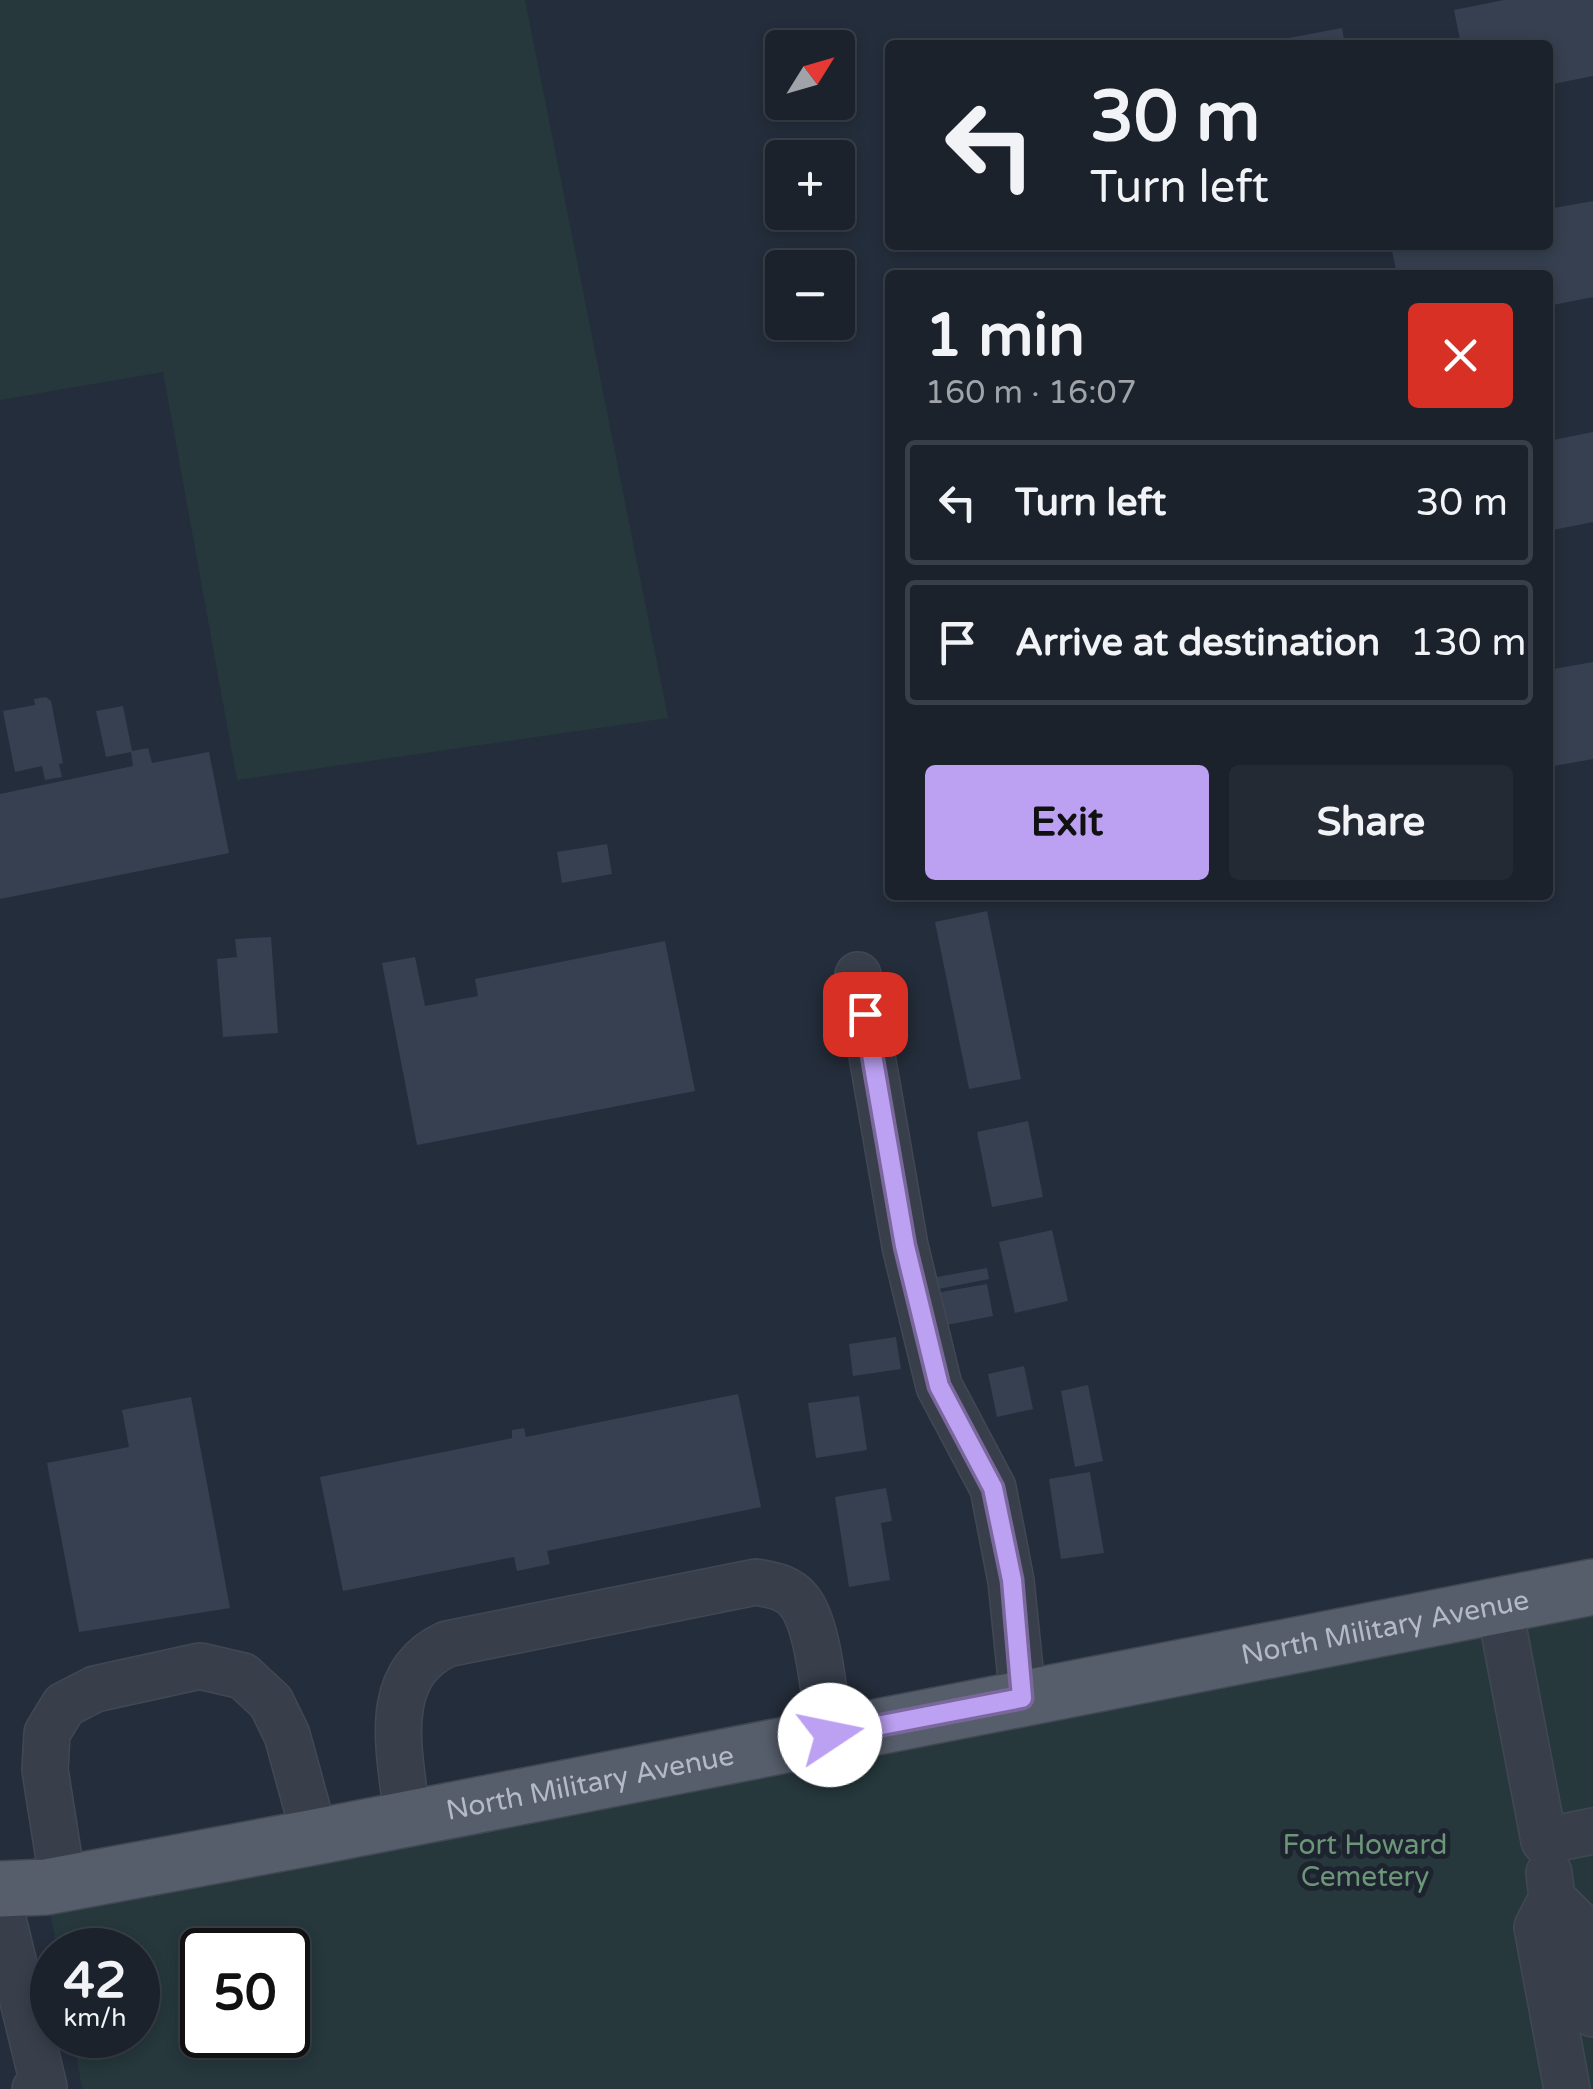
<!DOCTYPE html>
<meta charset="utf-8">
<style>
:root{--surface:#1b222c;--page:#242a34;--text:#f1f3f6;--muted:#a0a4a9;--line:#393f48;--accent:#bca0f2}
body{margin:0;font-family:"Varela Round",sans-serif;background:var(--page);color:var(--text);height:100vh;display:flex;flex-direction:column;font-size:38px;white-space:nowrap}
*{box-sizing:border-box;margin:0}
p{font-size:32px;color:var(--muted)}
.icon{flex:none;width:55px;height:55px;fill:none;stroke:currentColor;stroke-width:2;stroke-linecap:round;stroke-linejoin:round}
.map{position:relative;flex:1;overflow:hidden}
.details{position:absolute;left:885px;top:270px;width:668px;height:630px;display:flex;flex-direction:column;background:var(--surface);border-radius:10px;box-shadow:0 5px 15px #0003,0 0 0 2px var(--line)}
.details>*{flex:none}
.guide{position:absolute;left:885px;top:40px;width:668px;height:210px;border-radius:10px;box-shadow:0 5px 15px #0003,0 0 0 2px var(--line);background:#1b222c;color:var(--text);overflow:hidden}
.needle{width:65px;rotate:53deg}
.controls{position:absolute;left:765px;top:30px;display:grid;gap:20px}
.controls a{display:grid;place-items:center;width:90px;height:90px;border-radius:10px;background:var(--surface);box-shadow:0 5px 15px #0003,0 0 0 2px var(--line);font-size:50px}
.speed{position:absolute;left:30px;top:1928px;display:flex;gap:20px;font-size:50px;font-weight:700;text-align:center}
.speed>*{display:grid;place-content:center;width:130px;height:130px;border-radius:50%;background:var(--surface);box-shadow:0 5px 15px #0003,0 0 0 2px var(--line);line-height:1}
.speed small{font-size:25px;font-weight:400}
.speed .limit{border:5px solid #111;border-radius:15px;background:#fff;color:#111}
.pin{position:absolute;display:grid;place-items:center;width:85px;height:85px;color:#fff;margin:-42px;border-radius:20px;box-shadow:0 5px 15px #0006}
.me{position:absolute;width:110px;margin:-55px;rotate:79deg;stroke-linejoin:round;filter:drop-shadow(0 0 8px #0008)}
.turn{display:flex;align-items:center;gap:35px;height:210px;padding:0 40px;font-size:45px}
.turn .icon{width:130px;height:130px;stroke-width:2.5}
.turn b{display:block;font-size:70px;line-height:85px}
.round{display:grid;place-items:center;flex:none;width:105px;height:105px;border-radius:10px;background:var(--page)}
.head{display:flex;align-items:center;justify-content:space-between;height:170px;padding:0 40px}
h1{font-size:60px;font-weight:700;line-height:75px}
.action{display:flex;gap:20px;margin-top:auto;padding:20px 40px}
.action a{flex:1;height:115px;border-radius:10px;background:var(--accent);color:#111;font-size:40px;font-weight:700;line-height:115px;text-align:center}
.action a+a{background:var(--page);color:var(--text)}
ul{padding:0;list-style:none}
li{display:flex;align-items:center;gap:30px;height:125px;margin:0 20px 15px;padding:0 20px;border:5px solid var(--line);border-radius:10px}
li div{flex:1}
li b{display:block;font-size:38px}
li em{font-style:normal}
.map>svg:first-child{display:block}
.green{fill:#26383c;fill-rule:evenodd}
.building{fill:#364050}
.lines{fill:none;stroke-linecap:round;stroke-linejoin:round}
.minor-casing{stroke:#414854;stroke-width:48}
.major-casing{stroke:#414854;stroke-width:58}
.minor{stroke:#383f4b;stroke-width:45}
.major{stroke:#565e6b;stroke-width:55}
.route-casing{stroke:#7a689d;stroke-width:25}
.route{stroke:#bca0f2;stroke-width:18}
.labels{text-anchor:middle;dominant-baseline:central;stroke-width:10;stroke-linejoin:round;paint-order:stroke}
.street-label{font-size:28px;fill:#b3bac6;stroke:#1d2430}
.park-label{font-size:28px;fill:#6c9678;stroke:#1d2430}
</style>
<div class="map">
<svg width="1593" height="2089" viewBox="0 0 1593 2089">
<rect width="100%" height="100%" fill="#242d3b"/>
<path class="green" d="M0,0H525L668,718L237,780L163,372L0,400Z
M1593,1587V2089H82L73,2035H138V1950H57L46,1887ZM202,1950H288V2035H202Z"/>
<path class="building" d="M1504,0H1593V76L1548,85V45H1461L1454,10Z
M1342,28L1345,45H1262V43Z
M1593,201V297L1548,306V275H1397L1391,245H1548V209Z
M1593,432V522L1548,531V441Z
M1593,662V759L1548,767V670Z
M46,697L51,701L63,763L59,764L62,777L45,780L42,766L15,772L3,711L35,705L34,699Z
M123,706L132,751L148,748L152,763L209,752L229,853L0,899V794L133,766L131,752L106,757L96,711Z
M607,844L612,874L562,883L557,852Z
M987,911L1021,1079L969,1089L935,922Z
M271,937L278,1033L223,1037L217,959L237,957L235,939Z
M665,941L695,1091L417,1145L382,963L415,957L425,1006L478,996L475,979Z
M1028,1121L1043,1197L992,1207L977,1132Z
M1052,1230L1068,1301L1015,1313L999,1242Z
M987,1268L989,1279L938,1289L937,1277Z
M987,1284L993,1316L936,1327L930,1294Z
M896,1337L901,1369L853,1376L849,1344Z
M1024,1366L1033,1409L997,1417L988,1374Z
M1088,1385L1103,1461L1075,1467L1061,1391Z
M738,1394L761,1507L547,1551L550,1564L517,1571L514,1557L343,1591L320,1477L512,1438V1430L524,1428L526,1437Z
M859,1396L867,1450L816,1458L808,1403Z
M191,1397L230,1608L79,1632L47,1463L129,1447L122,1410Z
M1090,1472L1104,1553L1061,1559L1049,1479Z
M886,1488L892,1521L881,1523L890,1580L849,1587L835,1497Z"/>
<g class="lines">
<defs>
<path id="minor" d="M858,975L905,1246L939,1386L993,1488L1011,1581L1023,1698
M1499,1605L1544,1841L1593,1831
M407,1817C401,1755 378,1676 447,1644L756,1582C772,1585 788,1587 799,1601C820,1627 824,1701 830,1735
M1549,1873L1552,1898L1575,1921L1593,2014
M63,1884L45,1770L47,1733L64,1705L95,1689L200,1666L243,1676L271,1702L287,1735L315,1837
M1552,1898L1537,1927L1567,2089
M0,1907L44,2087L35,2089"/>
<g id="major">
<path id="s1" d="M0,1889L46,1887L315,1837L1593,1587"/>
</g>
</defs>
<use href="#minor" class="minor-casing"/>
<use href="#major" class="major-casing"/>
<use href="#minor" class="minor"/>
<use href="#major" class="major"/>
</g>
<g class="lines">
<defs>
<path id="route" d="M830,1735L1022,1698L1012,1580L993,1488L939,1386L905,1246L865,1014"/>
</defs>
<use href="#route" class="route-casing"/>
<use href="#route" class="route"/>
</g>
<g class="labels">
<g class="street-label">
<text stroke="none"><textPath href="#s1" startOffset="1410">North Military Avenue</textPath></text>
<text stroke="none"><textPath href="#s1" startOffset="600">North Military Avenue</textPath></text>
</g>
<g class="park-label">
<text x="1365" y="1845">Fort Howard<tspan x="1365" dy="32">Cemetery</tspan></text>
</g>
</g>
</svg>
<div class="controls">
<a><svg class="needle" viewBox="-14 -14 28 28"><path d="M0-13l5 13h-10z" fill="#e53935"/><path d="M0 13l5-13h-10z" fill="#a0a4a9"/></svg></a>
<a>+</a>
<a>−</a>
</div>
<div class="speed"><div>42<small>km/h</small></div><div class="limit">50</div></div>
<div class="pin" style="left:865px;top:1014px;background:#d93025"><svg class="icon" aria-label="arrive" viewBox="0 0 24 24"><path d="M6 21V4h12l-3 4 3 4H6"/></svg></div>
<svg class="me" style="left:830px;top:1735px" viewBox="-20 -20 40 40"><circle r="19" fill="#fff"/><path d="M0-13L10 11 0 6-10 11z" fill="#bca0f2"/></svg>
<div class="guide">
<div class="turn"><svg class="icon" aria-label="left" viewBox="0 0 24 24"><path d="M17 20v-9H6M10 6l-5 5 5 5"/></svg><div><b>30 m</b>Turn left</div></div>
</div>
<section class="details">
<div class="head"><div><h1>1 min</h1><p>160 m · 16:07</p></div><a class="round" style="background:#d93025;color:#fff"><svg class="icon" aria-label="close" viewBox="0 0 24 24"><path d="M6 6l12 12M18 6L6 18"/></svg></a></div>
<ul>
<li><svg class="icon" aria-label="left" viewBox="0 0 24 24"><path d="M17 20v-9H6M10 6l-5 5 5 5"/></svg><div><b>Turn left</b></div><em>30 m</em></li>
<li><svg class="icon" aria-label="arrive" viewBox="0 0 24 24"><path d="M6 21V4h12l-3 4 3 4H6"/></svg><div><b>Arrive at destination</b></div><em>130 m</em></li>
</ul>
<div class="action"><a>Exit</a><a>Share</a></div>
</section>
</div>
